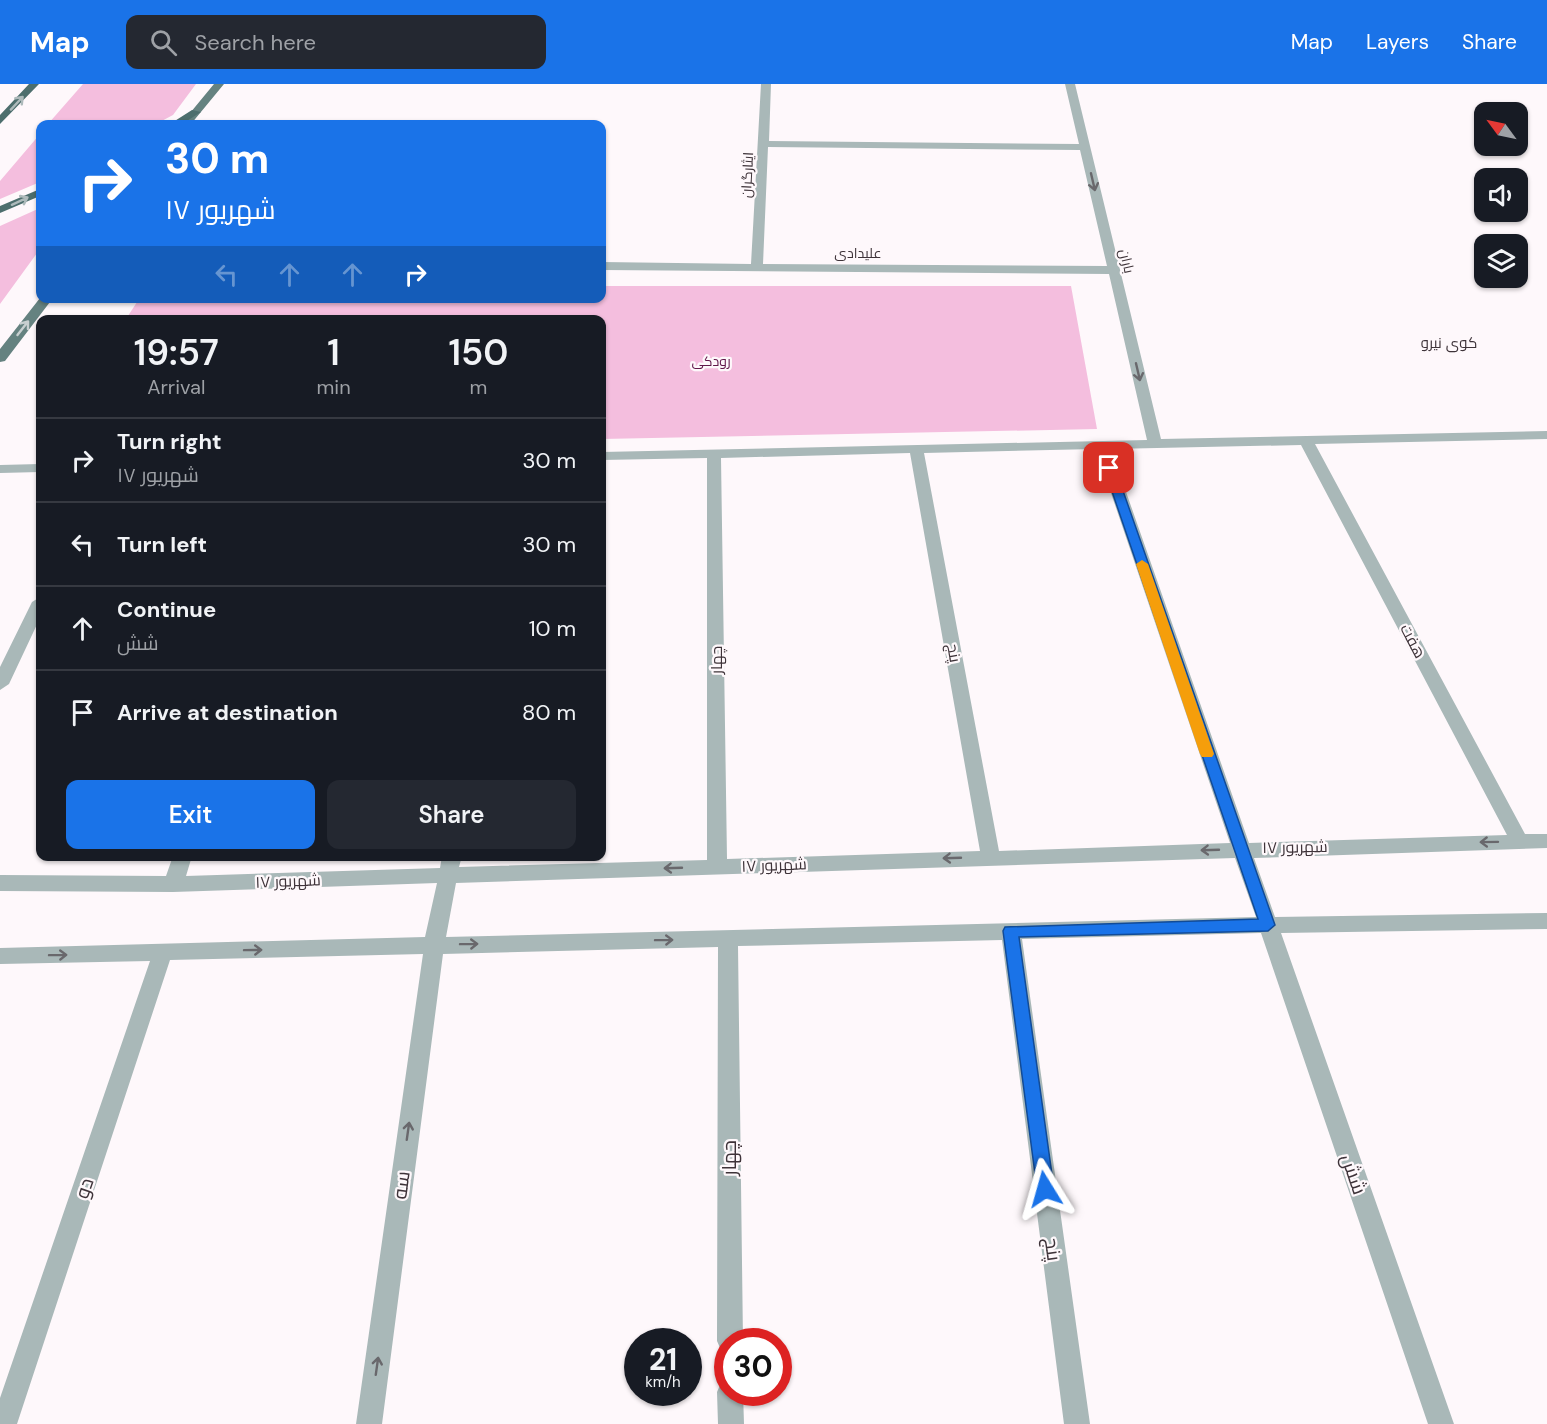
<!DOCTYPE html>
<meta charset="utf-8">
<style>
:root{--surface:#171b24;--page:#242831;--text:#f1f3f6;--muted:#9ea1a6;--line:#363941;--accent:#1a73e8}
body{margin:0;font-family:"DM Sans",Cairo,sans-serif;background:var(--page);color:var(--text);height:100vh;display:flex;flex-direction:column;font-size:22px;white-space:nowrap}
*{box-sizing:border-box;margin:0}
p{font-size:20px;color:var(--muted)}
.icon{flex:none;width:33px;height:33px;fill:none;stroke:currentColor;stroke-width:2;stroke-linecap:round;stroke-linejoin:round}
.map{position:relative;flex:1;overflow:hidden}
.panel{position:absolute;left:36px;top:231px;width:570px;height:546px;display:flex;flex-direction:column;background:var(--surface);border-radius:12px;box-shadow:0 2px 4px #0004}
.panel>*{flex:none}
.banner{position:absolute;left:36px;top:36px;width:570px;height:183px;border-radius:12px;box-shadow:0 2px 4px #0004;background:#1a73e8;color:#fff;overflow:hidden}
.needle{width:39px;rotate:303deg}
.tools{position:absolute;left:1474px;top:18px;display:grid;gap:12px}
.tools a{display:grid;place-items:center;width:54px;height:54px;border-radius:12px;background:var(--surface);box-shadow:0 2px 4px #0004;font-size:30px}
.speed{position:absolute;left:624px;top:1244px;display:flex;gap:12px;font-size:30px;font-weight:700;text-align:center}
.speed>*{display:grid;place-content:center;width:78px;height:78px;border-radius:50%;background:var(--surface);box-shadow:0 2px 4px #0004;line-height:1}
.speed small{font-size:15px;font-weight:400}
.speed .limit{border:9px solid #d22;background:#fff;color:#111}
.pin{position:absolute;display:grid;place-items:center;width:51px;height:51px;color:#fff;margin:-26px;border-radius:12px;box-shadow:0 3px 9px #0006}
.me{position:absolute;width:66px;margin:-33px;rotate:352deg;stroke-linejoin:round;filter:drop-shadow(0 0 4px #0008)}
.turn{display:flex;align-items:center;gap:21px;height:126px;padding:0 30px;font-size:27px}
.turn .icon{width:78px;height:78px;stroke-width:2.5}
.turn b{display:block;font-size:42px;line-height:51px}
.lanes{display:flex;align-items:center;height:57px;padding:0 30px;background:#0003;justify-content:center;gap:30px;direction:ltr}
.lanes .off{opacity:.35}
.eta{display:flex;justify-content:space-evenly;align-items:center;height:102px;text-align:center}
.eta b{font-size:36px;font-weight:600;line-height:42px}
.action{display:flex;gap:12px;margin-top:auto;padding:12px 30px}
.action a{flex:1;height:69px;border-radius:12px;background:var(--accent);color:#fff;font-size:24px;font-weight:600;line-height:69px;text-align:center}
.action a+a{background:var(--page);color:var(--text)}
ul{padding:0;list-style:none}
li{display:flex;align-items:center;gap:18px;height:84px;padding:0 30px;border-top:2px solid var(--line)}
li div{flex:1}
li b{display:block;font-size:22px}
li em{font-style:normal}
header{display:flex;align-items:center;gap:36px;box-sizing:border-box;height:84px;padding:0 30px;background:var(--accent);color:#fff}
header strong{font-size:28px}
nav{display:flex;gap:33px;margin-inline-start:auto;font-size:21px}
.search{width:420px;height:54px;background:var(--page);display:flex;align-items:center;gap:15px;box-sizing:border-box;padding:0 21px;border-radius:12px;color:var(--muted);font-size:22px}
.map>svg:first-child{display:block}
.green{fill:#f4bede}
.lines{fill:none;stroke-linecap:round;stroke-linejoin:round}
.minor{fill:#a9b8b8;fill-rule:evenodd}
.major{fill:#658280;fill-rule:evenodd}
.highway{fill:#4d6e6d;fill-rule:evenodd}
.oneway{stroke:#aebabb}
.oneway2{stroke:#69686c}
.oneway3{stroke:#c8cfd0}
.route{fill:#1a73e8;stroke:#114b97;stroke-width:1.5}
.slow{fill:#f59e0b}
.labels{text-anchor:middle;dominant-baseline:central;stroke-width:4.5;stroke-linejoin:round;paint-order:stroke}
.far-street-label{font-size:14px;fill:#3e3339;stroke:#fef8fb}
.far-park-label{font-size:14px;fill:#62184b;stroke:#fef8fb}
.far-neighbourhood-label{font-size:15px;fill:#3e3339;stroke:#fef8fb}
.street-label{font-size:16px;fill:#3e3339;stroke:#fef8fb}
.near-street-label{font-size:20px;fill:#3e3339;stroke:#fef8fb}
</style>
<header>
<strong>Map</strong>
<div class="search"><svg class="icon" aria-label="search" viewBox="0 0 24 24"><circle cx="10" cy="10" r="6"/><path d="M15 15l6 6"/></svg>Search here</div>
<nav><a>Map</a><a>Layers</a><a>Share</a></nav>
</header>
<div class="map">
<svg width="1547" height="1340" viewBox="0 0 1547 1340">
<rect width="100%" height="100%" fill="#fef8fb"/>
<path class="green" d="M83,0H196L173,31L156,40H48Z
M40,50V98L0,115V97Z
M40,124V165L0,220V142Z
M602,202H1071L1097,345L602,355V236L126,235L139,215L602,214Z"/>
<g class="lines">
<path class="minor" d="M761,0H771L769,57L1079,60L1065,0H1075L1161,355L1547,347V355L1315,360L1525,750H1547V764L1254,774L1275,833L1547,829V845L1281,849L1454,1340H1428L1261,849L1022,855L1090,1340H1064L1002,856L738,862L743,1257H728V1268L721,1266L717,1257L718,863L443,870L382,1340H356L423,870L170,876L17,1340H0V1314L150,877L0,880V864L425,853L437,799L173,808L0,807V791L166,792L173,772H192L186,792L440,784L442,772H462L459,783L707,776V374L602,376V368L1147,356L1109,190L602,186V178L751,180ZM768,63L1080,66L1107,182L763,180ZM1301,361L1507,751L1249,759L1111,365ZM1096,365L1230,759L999,767L924,369ZM910,369L980,767L727,775L721,374ZM1235,774L1256,833L446,853L456,799Z
M40,380V388L0,389V381Z
M40,513V534L9,600L0,606V583L32,518Z
M728,1296V1308H743L744,1340H718L717,1308L721,1299Z"/>
<path class="major" d="M214,0H224L191,40H181Z
M40,214H53L5,277L0,278V265Z"/>
<path class="highway" d="M29,0H39L0,40V31Z
M192,26L201,28L182,40H170Z
M40,105V112L0,129V122Z"/>
</g>
<defs><path id="oneway-shaft" d="M-6 0H5M1.5-3L5.5 0L1.5 3" fill="none" stroke-width="1.6" stroke-linecap="round" stroke-linejoin="round" transform="scale(1.5)"/></defs>
<g class="oneway">
<use href="#oneway-shaft" transform="translate(17 19) rotate(-47)"/>
<use href="#oneway-shaft" transform="translate(20 117) rotate(-25)"/>
</g>
<g class="oneway2">
<use href="#oneway-shaft" transform="translate(1093 98) rotate(77)"/>
<use href="#oneway-shaft" transform="translate(1138 288) rotate(77)"/>
<use href="#oneway-shaft" transform="translate(1489 758) rotate(179)"/>
<use href="#oneway-shaft" transform="translate(1210 766) rotate(178)"/>
<use href="#oneway-shaft" transform="translate(952 774) rotate(178)"/>
<use href="#oneway-shaft" transform="translate(673 784) rotate(178)"/>
<use href="#oneway-shaft" transform="translate(664 856) rotate(-1)"/>
<use href="#oneway-shaft" transform="translate(469 860) rotate(-1)"/>
<use href="#oneway-shaft" transform="translate(253 866) rotate(-1)"/>
<use href="#oneway-shaft" transform="translate(58 871) rotate(-1)"/>
<use href="#oneway-shaft" transform="translate(408 1047) rotate(-82)"/>
<use href="#oneway-shaft" transform="translate(377 1282) rotate(-82)"/>
</g>
<use class="oneway3" href="#oneway-shaft" transform="translate(23 244) rotate(-52)"/>
<path class="route" d="M1109,380L1115,384L1275,841L1268,847L1019,853L1054,1105L1052,1111L1045,1114L1039,1111L1037,1105L1003,847L1005,843L1258,835L1104,384Z"/>
<path class="slow" d="M1142,476L1148,480L1214,670L1212,673H1202L1200,670L1136,480Z"/>
<g class="labels">
<g class="far-street-label">
<text transform="translate(747 91) rotate(-87)">ایثارگران</text>
<text x="858" y="169">علیدادی</text>
<text transform="translate(1127 177) rotate(77)">باران</text>
</g>
<g class="far-park-label">
<text x="711" y="277">رودکی</text>
</g>
<g class="far-neighbourhood-label">
<text x="1449" y="259">کوی نیرو</text>
</g>
<g class="street-label">
<text transform="translate(1413 557) rotate(62)">هفت</text>
<text transform="translate(954 569) rotate(80)">پنج</text>
<text transform="translate(716 576) rotate(-90)">چهار</text>
<text transform="translate(1295 763) rotate(-1)">۱۷ شهریور</text>
<text transform="translate(774 781) rotate(-2)">۱۷ شهریور</text>
<text transform="translate(288 797) rotate(-2)">۱۷ شهریور</text>
</g>
<g class="near-street-label">
<text transform="translate(729 1074) rotate(-90)">چهار</text>
<text transform="translate(1354 1090) rotate(71)">شش</text>
<text transform="translate(401 1101) rotate(-82)">سه</text>
<text transform="translate(84 1104) rotate(-71)">دو</text>
<text transform="translate(1053 1165) rotate(82)">پنج</text>
</g>
</g>
</svg>
<div class="tools">
<a><svg class="needle" viewBox="-14 -14 28 28"><path d="M0-13l5 13h-10z" fill="#e53935"/><path d="M0 13l5-13h-10z" fill="#9ea1a6"/></svg></a>
<a><svg class="icon" aria-label="sound" viewBox="0 0 24 24"><path d="M4 9h4l5-4v14l-5-4H4zM17 9q2 3 0 6"/></svg></a>
<a><svg class="icon" aria-label="layers" viewBox="0 0 24 24"><path d="M12 4l9 5-9 5-9-5zM3 14l9 5 9-5"/></svg></a>
</div>
<div class="speed"><div>21<small>km/h</small></div><div class="limit">30</div></div>
<div class="pin" style="left:1109px;top:384px;background:#d93025"><svg class="icon" aria-label="arrive" viewBox="0 0 24 24"><path d="M6 21V4h12l-3 4 3 4H6"/></svg></div>
<svg class="me" style="left:1045px;top:1105px" viewBox="-20 -20 40 40"><path d="M0-17L14 15 0 8-14 15z" fill="#1a73e8" stroke="#fff" stroke-width="4"/></svg>
<div class="banner">
<div class="turn"><svg class="icon" aria-label="right" viewBox="0 0 24 24"><path d="M7 20v-9h11M14 6l5 5-5 5"/></svg><div><b>30 m</b>۱۷ شهریور</div></div>
<div class="lanes"><svg class="icon off" aria-label="left" viewBox="0 0 24 24"><path d="M17 20v-9H6M10 6l-5 5 5 5"/></svg><svg class="icon off" aria-label="ahead" viewBox="0 0 24 24"><path d="M12 20V5M6 11l6-6 6 6"/></svg><svg class="icon off" aria-label="ahead" viewBox="0 0 24 24"><path d="M12 20V5M6 11l6-6 6 6"/></svg><svg class="icon" aria-label="right" viewBox="0 0 24 24"><path d="M7 20v-9h11M14 6l5 5-5 5"/></svg></div>
</div>
<section class="panel">
<div class="eta">
<div><b>19:57</b><p>Arrival</p></div>
<div><b>1</b><p>min</p></div>
<div><b>150</b><p>m</p></div>
</div>
<ul>
<li><svg class="icon" aria-label="right" viewBox="0 0 24 24"><path d="M7 20v-9h11M14 6l5 5-5 5"/></svg><div><b>Turn right</b><p>۱۷ شهریور</p></div><em>30 m</em></li>
<li><svg class="icon" aria-label="left" viewBox="0 0 24 24"><path d="M17 20v-9H6M10 6l-5 5 5 5"/></svg><div><b>Turn left</b></div><em>30 m</em></li>
<li><svg class="icon" aria-label="ahead" viewBox="0 0 24 24"><path d="M12 20V5M6 11l6-6 6 6"/></svg><div><b>Continue</b><p>شش</p></div><em>10 m</em></li>
<li><svg class="icon" aria-label="arrive" viewBox="0 0 24 24"><path d="M6 21V4h12l-3 4 3 4H6"/></svg><div><b>Arrive at destination</b></div><em>80 m</em></li>
</ul>
<div class="action"><a>Exit</a><a>Share</a></div>
</section>
</div>
